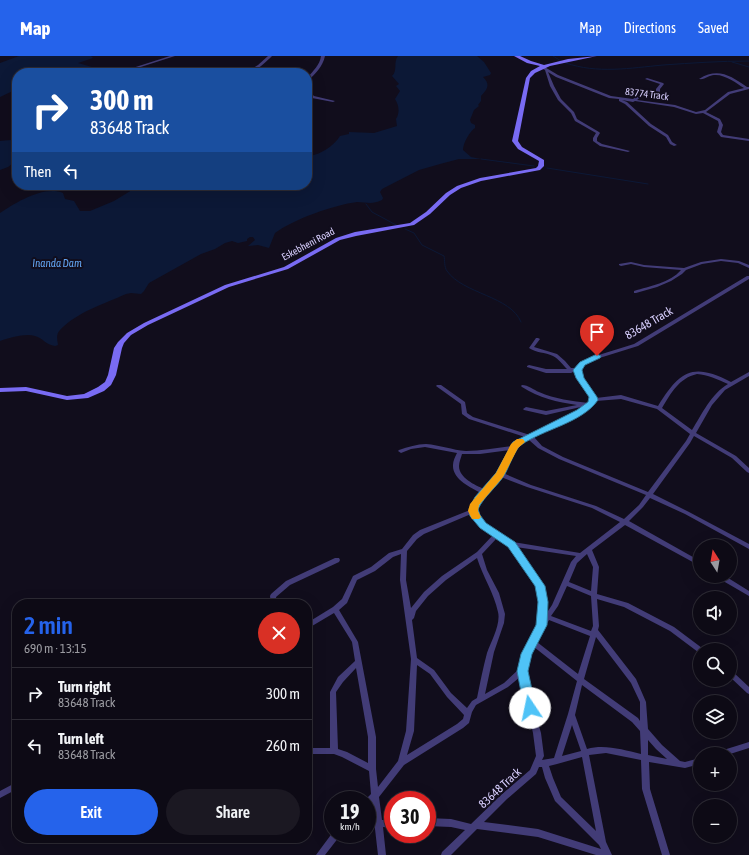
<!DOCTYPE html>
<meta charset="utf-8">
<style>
:root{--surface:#0d0a15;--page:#1b1822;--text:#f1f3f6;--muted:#9a9aa0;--line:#2d2b34;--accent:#2563eb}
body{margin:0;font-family:"Asap Condensed",sans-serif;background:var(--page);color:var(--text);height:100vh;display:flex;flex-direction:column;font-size:15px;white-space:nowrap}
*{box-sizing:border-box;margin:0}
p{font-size:13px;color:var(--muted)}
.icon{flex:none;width:22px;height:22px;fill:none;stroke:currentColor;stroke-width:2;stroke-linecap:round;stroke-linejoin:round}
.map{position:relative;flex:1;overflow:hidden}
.side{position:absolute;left:12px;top:543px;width:300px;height:244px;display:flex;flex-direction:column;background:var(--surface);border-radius:16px;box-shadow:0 4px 16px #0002,0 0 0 1px var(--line)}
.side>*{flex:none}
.guide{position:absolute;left:12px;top:12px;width:300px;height:122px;border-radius:16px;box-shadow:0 4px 16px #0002,0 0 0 1px var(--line);background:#1a4fa0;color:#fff;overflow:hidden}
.needle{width:26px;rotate:349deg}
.tools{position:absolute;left:693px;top:483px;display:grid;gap:8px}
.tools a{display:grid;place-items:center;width:44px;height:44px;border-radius:50%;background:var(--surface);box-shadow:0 4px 16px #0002,0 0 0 1px var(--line);font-size:20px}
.speed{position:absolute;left:324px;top:735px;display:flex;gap:8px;font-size:20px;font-weight:700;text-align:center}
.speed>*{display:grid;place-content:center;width:52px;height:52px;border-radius:50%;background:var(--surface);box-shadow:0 4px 16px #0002,0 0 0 1px var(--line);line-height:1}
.speed small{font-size:10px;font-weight:400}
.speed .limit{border:6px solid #d22;background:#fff;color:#111}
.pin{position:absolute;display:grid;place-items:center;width:34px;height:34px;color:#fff;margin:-41px -17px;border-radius:50% 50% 50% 0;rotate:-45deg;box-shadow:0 0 4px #0007}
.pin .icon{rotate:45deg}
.me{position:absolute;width:44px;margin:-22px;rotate:349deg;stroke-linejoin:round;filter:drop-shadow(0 0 3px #0008)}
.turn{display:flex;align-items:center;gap:14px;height:84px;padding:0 12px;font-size:18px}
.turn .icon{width:52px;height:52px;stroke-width:2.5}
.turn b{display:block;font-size:28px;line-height:34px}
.then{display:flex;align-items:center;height:38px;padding:0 12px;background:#0003;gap:8px;font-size:15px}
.round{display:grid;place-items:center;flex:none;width:42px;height:42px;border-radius:21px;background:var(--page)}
.summary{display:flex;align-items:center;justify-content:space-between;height:68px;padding:0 12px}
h1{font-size:24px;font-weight:600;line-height:30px;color:var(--accent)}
.action{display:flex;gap:8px;margin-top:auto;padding:8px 12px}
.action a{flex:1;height:46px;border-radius:24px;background:var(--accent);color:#fff;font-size:16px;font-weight:600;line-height:46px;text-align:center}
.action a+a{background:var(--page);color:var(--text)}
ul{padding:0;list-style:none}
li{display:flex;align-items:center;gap:12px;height:52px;padding:0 12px;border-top:1px solid var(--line)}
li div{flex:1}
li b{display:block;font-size:15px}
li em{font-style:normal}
header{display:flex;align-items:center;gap:24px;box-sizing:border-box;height:56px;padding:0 20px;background:var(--accent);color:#fff}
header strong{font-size:19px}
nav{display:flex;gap:22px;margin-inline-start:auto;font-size:14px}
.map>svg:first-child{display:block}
.water{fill:#0c1836}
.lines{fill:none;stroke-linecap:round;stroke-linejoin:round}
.stream{stroke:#0c1836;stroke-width:1}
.street{fill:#423c77;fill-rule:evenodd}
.secondary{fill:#796bf3;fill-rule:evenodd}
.route{fill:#4fc3f7;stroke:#337fa1}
.slow{fill:#f59e0b}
.labels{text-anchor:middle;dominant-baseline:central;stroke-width:4;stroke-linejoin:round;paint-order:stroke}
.far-street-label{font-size:10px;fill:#d5ccfb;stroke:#110d1c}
.far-water-label{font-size:11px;font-style:italic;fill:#62a4f2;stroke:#110d1c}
.street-label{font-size:12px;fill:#d5ccfb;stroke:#110d1c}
</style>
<header>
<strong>Map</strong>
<nav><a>Map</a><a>Directions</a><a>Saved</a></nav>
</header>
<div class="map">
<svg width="749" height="799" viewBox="0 0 749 799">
<rect width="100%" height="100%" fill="#110d1c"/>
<path class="water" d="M19,0H91L93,2L78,7L92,11C87,21 29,17 17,17V33L0,41V7Z
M398,0H477L484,6L491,17L490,19L483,21C491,29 487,33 481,40V45L478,49L479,50L474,54L470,64L471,67L475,69V72C470,75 463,87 463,94L471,101L481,103H459L440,108L419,114L382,133L380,136L383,142L382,144C371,149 367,146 357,146C334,149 294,163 275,177L269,192L258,189L248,190L255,184L253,181H250L247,183V185L238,187L232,185L225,187L215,193L201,198L149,227L144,235L141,238L131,237L126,238C104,248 77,256 60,274C56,278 57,283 58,289L55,290C46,289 43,282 35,280C26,277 9,282 0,285V157C15,147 44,129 63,137L65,143L74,145L80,155H90L114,145L132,134H150L160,129H307V100C319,100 334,90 340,80L349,78V76L374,77L397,70L396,63C400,57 399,49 395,43L400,35L396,30L399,28L392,20C398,15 393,6 398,0Z
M11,84L17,85V93L15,95L17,104L8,111L0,114V85Z"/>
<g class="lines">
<path class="stream" d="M553,0L561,5
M732,6L749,11
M566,7C597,18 631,12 663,9C692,7 720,5 749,5
M481,103L534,110
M547,112L648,128
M366,148L372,156L398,170
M405,173L414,177L422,189L444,200C445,204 444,211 447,215C463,238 511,240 521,266"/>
<path class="street" d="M170,0H175L122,17H117Z
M268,0H272C265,7 255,17 245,17L258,9Z
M321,0H325C323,10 315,19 307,25V22C313,15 320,9 321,0Z
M541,10H543L558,19L611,40L633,43L641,37L656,36V33L660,28L645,23L647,22L663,27L664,28L660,33V37L658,38L643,39L637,44L675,49L696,56L705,54L728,36L744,32C736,27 725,18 714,19C709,19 705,24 699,23C718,11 731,20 747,31H749V33L730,38L706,56L720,63L723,69L721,76L723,79L749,83V85L721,81L717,76L719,69L718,65L703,57L696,58L674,51L635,45L633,46L622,44L627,46L651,68L668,79L672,86L677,89L674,90L670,88L666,81L649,70L625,48L619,45V43L609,42L556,21L548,16L554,30L561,43L574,56L577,63L599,76L600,77L597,82V85L602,88L630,95L628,96L600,90L593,85V82L596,77L575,65L571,57L558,44L550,30L545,14L541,12Z
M307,33L314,40L335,45L333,46L312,42L307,36Z
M721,203L739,205L749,209V212L738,207L721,205L702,208L686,214L682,218L671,225L657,231L636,237H634V235C650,230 670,227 681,214L644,211L631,208L621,210L619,209V208L631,206L644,209L684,212L701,206Z
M747,220H749V223L638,290L593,304L581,311L580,313L582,322L596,342L621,339L658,350C680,315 692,306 731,326L749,316V320L725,334L712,349L696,377L736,400L749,412V417L747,416L732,402L694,380L690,387L653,438L689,456L749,488V493L685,458L650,442L643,451L629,465L700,505V510L625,469L592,494L599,511L597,538L628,547L674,571L702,592L703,594H700V597L698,596L670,575L624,551L597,543L599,570L598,574L636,623L646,646L648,673L662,689L680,705L685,706L700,702V708L685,712L649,706L650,733L670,799H662L642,733L641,704L606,697L589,699L606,786L612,799H596L538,781L477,773L451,799H441L442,796L465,774L451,771L427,770V762L451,763L471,768L501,739L530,714L536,700L533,677L524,639L523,628L520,621L508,631L476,649L472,656L469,667L463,672L404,709L379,741L382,764H393V772L383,771L386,799H378L372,747L367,751V744H365L371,738L369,715L342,701L334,698H307V692H330V636L338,621L355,605L352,586L334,557L307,573V567L333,551L342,543L353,520L371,511L389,497L402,493L413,479L420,474L470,454L473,447L481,437C471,432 452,423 453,409C453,405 455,401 457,397L425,391L411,393L401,397L398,395L399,394C408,391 417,388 426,388C440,389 452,394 466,395C481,395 497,392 512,390L514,387L525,381L469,363L462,358L461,348L436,330L437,329H441L465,346L467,357L473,361L530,379L578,355L585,350L546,359L524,354L523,353L526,351L546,355L577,349C557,346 539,342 522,331L521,330L522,329C528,329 534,334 539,336C555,343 572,345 589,347L591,344L590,341L577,322L575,315L571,317H546L527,311V310L529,309L546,313H567C563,309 559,303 553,300C545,296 536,297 529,292L536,282H538L540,283L534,291L557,298L565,305L571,312H575L577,309L589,302L634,288ZM697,318C708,319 717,323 728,328C711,338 702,358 692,374L662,352C671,337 679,322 697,318ZM621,343L657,353L690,378L686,385L648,436L563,401L542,390L534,381L582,357L592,350L596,345ZM529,384L538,392L559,403L646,439L639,449L624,463L596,450L531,429L503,417L518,389ZM510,394L498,417L484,433C475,429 459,422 459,410C459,406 461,402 462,398H480ZM501,421L527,431L592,452L620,466L580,497L513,486L485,467L478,459L476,455L478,449ZM471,458C476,467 485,473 493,479L477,496L442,520L424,536L411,552L406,524L407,495L417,483L424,478ZM497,482L509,490L535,527L540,539L539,569L524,598L519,613L504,627L485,638L494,596L504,567L505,558L499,537L487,514L482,498ZM516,491L576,500L571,506L552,549L546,558V539L541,526ZM401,498L400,524L411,603L406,675L398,705L378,731L376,713V681L358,586L339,554L347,547L357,524L375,515L393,501ZM587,498L593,511L591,535L569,526L577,507ZM477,502C483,521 494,537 498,556C501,568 491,586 487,597C483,612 480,627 477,642L472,645L467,652L451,637L434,614L417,602L412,564L414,562L416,555L428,540L446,524ZM567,530L591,540L593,570L591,575L551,560L558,550ZM549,564L590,580L578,618L537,586ZM596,581L631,627L640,646V665L638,662L584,623ZM534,591L577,625L568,658L554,702L542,704L544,700L541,677L530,639L529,628L525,615L530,598ZM417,609L430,618L447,641L464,659L463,663L457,668L407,699L414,675ZM356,612L368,681V707L347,696L338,693L336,636L343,626ZM582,629L632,666L640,675L641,698C623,694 605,688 587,693L575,659ZM572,669L581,695L562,700ZM648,684L656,693L667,703L648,699ZM582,701L596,775L561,741L553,722L549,710L557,708ZM539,711H542L545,722L555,745L599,789L601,793L538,773L484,766L507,743L536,718Z
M335,502H339L340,504L339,506L290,529L276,541L277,548H271L270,540L271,538L286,525Z
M717,520H725L749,535V540L718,522Z
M730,614L732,615L749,631V638L747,637L730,621Z
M749,686V692L730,698H716L717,696Z
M17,726V733L0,742V735Z
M333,776V778H340L339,781L325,799H316Z"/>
<path class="secondary" d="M514,0H520L531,5L544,9L568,3L597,0L550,10L535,17L530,22L518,85L522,91L544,104V110L540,114L481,125L461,132L450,139L430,158L414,169L356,180L340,184L288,213L229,231L148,269L131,279L124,287L122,292L116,319L111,329L104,335L88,342L67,344L26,335L0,336V332L26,331L67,340L84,338L98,331L105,326L108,319L114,292L118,286L127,277L144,267L225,229L284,211L336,182L355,176L410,167L426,156L446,137L457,130L480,122L536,112L538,110L539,105L518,93L512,85L526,22L531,15L540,10L527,7Z"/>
</g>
<path class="route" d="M597,298L601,300L600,302L585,309L582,314L584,322L597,341L598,344C582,367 544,373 521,389C515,393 509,411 505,418C497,431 485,439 478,453L480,459L486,467L515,486L545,530L548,546L547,569L532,598L528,615L536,652L534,656L530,657L526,656L524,652L517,615L521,598L536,569L538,546L535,530L508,491L480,472L470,460L469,453L475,441L496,417L513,386L577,354L588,346L589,341L576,322L573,314L580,306Z"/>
<path class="slow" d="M517,383H523L525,386L518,392L503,421L479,449L478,455L481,461L479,463H472L468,455L470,448L496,417L511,388Z"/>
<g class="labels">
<g class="far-street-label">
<text transform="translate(647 38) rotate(7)">83774 Track</text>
<text transform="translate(308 188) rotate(-28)">Eskebheni Road</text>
</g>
<g class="far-water-label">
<text x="57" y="207">Inanda Dam</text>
</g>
<g class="street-label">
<text transform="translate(649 267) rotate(-30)">83648 Track</text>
<text transform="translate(500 732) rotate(-43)">83648 Track</text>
</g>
</g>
</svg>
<div class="tools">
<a><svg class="needle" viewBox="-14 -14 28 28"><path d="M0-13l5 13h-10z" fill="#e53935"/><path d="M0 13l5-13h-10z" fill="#9a9aa0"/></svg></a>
<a><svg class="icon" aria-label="sound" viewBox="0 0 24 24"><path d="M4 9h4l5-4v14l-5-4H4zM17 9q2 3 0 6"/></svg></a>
<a><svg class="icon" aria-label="search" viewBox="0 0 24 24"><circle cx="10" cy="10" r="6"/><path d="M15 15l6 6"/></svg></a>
<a><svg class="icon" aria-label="layers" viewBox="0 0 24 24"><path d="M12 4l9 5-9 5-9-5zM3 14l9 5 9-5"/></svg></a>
<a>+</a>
<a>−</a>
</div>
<div class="speed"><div>19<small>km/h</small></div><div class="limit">30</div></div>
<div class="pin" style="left:597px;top:300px;background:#d93025"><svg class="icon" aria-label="arrive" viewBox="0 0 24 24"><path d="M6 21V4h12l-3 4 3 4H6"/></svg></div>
<svg class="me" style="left:530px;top:652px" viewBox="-20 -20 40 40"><circle r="19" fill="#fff"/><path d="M0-13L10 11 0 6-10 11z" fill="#4fc3f7"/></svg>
<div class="guide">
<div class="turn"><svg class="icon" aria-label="right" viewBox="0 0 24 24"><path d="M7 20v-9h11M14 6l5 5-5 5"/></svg><div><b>300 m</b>83648 Track</div></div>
<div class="then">Then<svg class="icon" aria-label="left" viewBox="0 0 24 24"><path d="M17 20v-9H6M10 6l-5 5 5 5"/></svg></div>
</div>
<section class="side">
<div class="summary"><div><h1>2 min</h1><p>690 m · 13:15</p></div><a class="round" style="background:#d93025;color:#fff"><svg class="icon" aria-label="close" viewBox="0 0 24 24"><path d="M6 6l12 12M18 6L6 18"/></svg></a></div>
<ul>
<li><svg class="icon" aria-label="right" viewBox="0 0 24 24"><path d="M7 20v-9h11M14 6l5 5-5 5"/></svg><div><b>Turn right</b><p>83648 Track</p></div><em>300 m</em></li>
<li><svg class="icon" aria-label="left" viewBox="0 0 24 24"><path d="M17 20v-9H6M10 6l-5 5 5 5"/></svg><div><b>Turn left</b><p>83648 Track</p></div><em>260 m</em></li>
</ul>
<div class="action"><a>Exit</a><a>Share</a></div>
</section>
</div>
